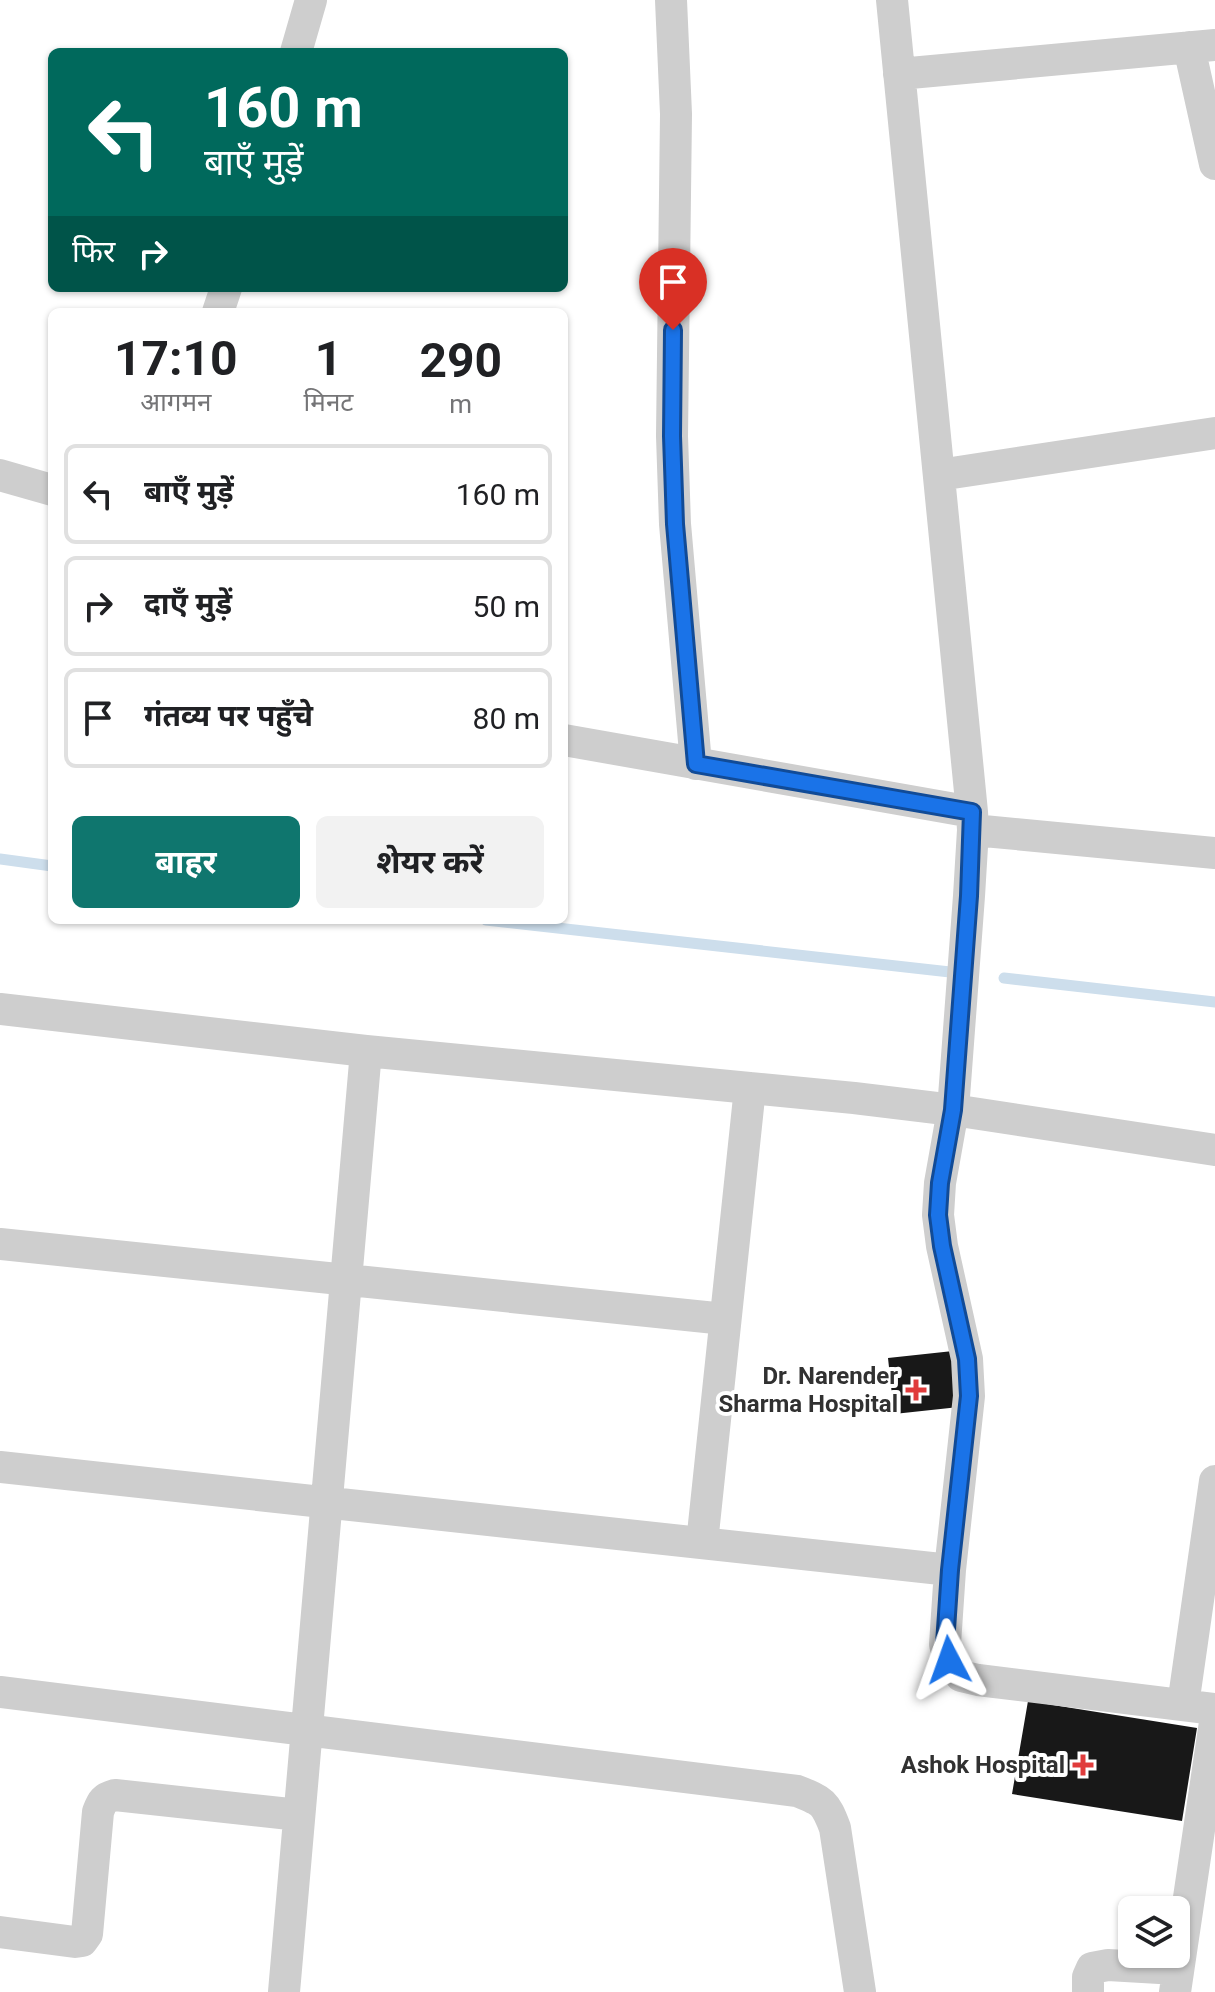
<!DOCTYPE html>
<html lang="hi">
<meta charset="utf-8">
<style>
:root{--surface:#fff;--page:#f2f2f2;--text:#202124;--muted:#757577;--line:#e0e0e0;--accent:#0f766e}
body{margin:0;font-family:Roboto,"Noto Sans Devanagari",sans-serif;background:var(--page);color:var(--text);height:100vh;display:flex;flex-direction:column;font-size:30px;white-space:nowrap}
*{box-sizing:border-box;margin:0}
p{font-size:26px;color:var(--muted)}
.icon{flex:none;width:44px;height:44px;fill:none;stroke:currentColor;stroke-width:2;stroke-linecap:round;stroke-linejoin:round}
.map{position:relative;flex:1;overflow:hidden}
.sheet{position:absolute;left:48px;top:308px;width:520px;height:616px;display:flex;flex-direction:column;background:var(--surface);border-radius:12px;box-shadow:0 2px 6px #0004}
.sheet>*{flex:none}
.hud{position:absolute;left:48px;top:48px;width:520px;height:244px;border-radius:12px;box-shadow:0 2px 6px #0004;background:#00695c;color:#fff;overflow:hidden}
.fabs{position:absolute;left:1118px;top:1896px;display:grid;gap:16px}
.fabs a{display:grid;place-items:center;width:72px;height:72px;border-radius:12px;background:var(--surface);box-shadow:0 2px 6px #0004;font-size:40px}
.pin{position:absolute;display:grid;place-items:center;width:68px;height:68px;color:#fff;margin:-82px -34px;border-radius:50% 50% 50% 0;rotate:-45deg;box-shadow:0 0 8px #0007}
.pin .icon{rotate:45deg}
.me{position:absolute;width:88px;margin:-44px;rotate:356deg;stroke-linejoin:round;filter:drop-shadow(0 0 6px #0008)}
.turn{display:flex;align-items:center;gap:28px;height:168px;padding:0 24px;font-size:36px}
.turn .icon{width:104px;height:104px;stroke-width:2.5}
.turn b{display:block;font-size:56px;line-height:68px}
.then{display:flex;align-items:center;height:76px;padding:0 24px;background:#0003;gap:16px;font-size:30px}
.eta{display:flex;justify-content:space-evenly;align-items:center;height:136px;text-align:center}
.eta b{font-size:48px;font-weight:700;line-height:56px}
.primary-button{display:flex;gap:16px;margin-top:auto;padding:16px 24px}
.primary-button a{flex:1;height:92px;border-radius:12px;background:var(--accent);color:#fff;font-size:32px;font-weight:700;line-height:92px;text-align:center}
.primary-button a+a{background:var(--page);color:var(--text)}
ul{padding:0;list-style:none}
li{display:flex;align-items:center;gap:24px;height:100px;margin:0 16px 12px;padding:0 8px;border:4px solid var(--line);border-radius:12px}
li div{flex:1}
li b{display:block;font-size:30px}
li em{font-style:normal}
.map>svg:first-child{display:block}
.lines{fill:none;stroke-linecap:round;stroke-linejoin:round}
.stream{stroke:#cddeec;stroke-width:11}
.building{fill:#181818}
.street{stroke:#cecece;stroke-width:32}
.route-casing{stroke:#114b97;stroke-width:20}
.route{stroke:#1a73e8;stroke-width:14}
.poi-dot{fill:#e03c3c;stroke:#fff;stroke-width:3}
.labels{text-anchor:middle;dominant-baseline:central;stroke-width:8;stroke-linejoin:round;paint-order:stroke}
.poi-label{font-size:24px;font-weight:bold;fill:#313131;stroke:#fff;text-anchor:end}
</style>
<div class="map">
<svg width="1215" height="1992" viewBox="0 0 1215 1992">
<rect width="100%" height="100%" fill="#fff"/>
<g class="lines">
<path class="stream" d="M0,859L52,866
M486,920L950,972
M1004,978L1215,1002"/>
</g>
<path class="building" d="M953,1351L959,1407L894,1414L888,1358Z
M1028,1701L1197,1728L1182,1821L1012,1794Z"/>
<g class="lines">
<path class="street" d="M671,0L676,114L672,436L675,524L696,764
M892,0L972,812L973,830L969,896L953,1110L940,1183L938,1215L942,1246L967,1359L969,1396L950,1570L945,1644L949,1660L961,1676L978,1680L1215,1709
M1189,47L1215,164
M296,52L311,0
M899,74L1215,45
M218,312L226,288
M0,475L52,490
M939,475L1215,433
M564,740L972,812
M973,830L1215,853
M0,1009L366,1051L854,1098L953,1110L1215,1150
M0,1244L725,1319
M0,1467L950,1570
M702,1543L750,1088
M0,1692L797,1791C823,1801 825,1802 835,1828L860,1992
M1183,1705L1215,1481
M0,1932L75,1942L82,1941L87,1934L98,1812C102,1801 104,1798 115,1795L299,1815
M284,1992L366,1051
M1088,1992V1977L1092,1968L1108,1965L1177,1969
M1175,1992L1215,1722"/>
</g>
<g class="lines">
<defs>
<path id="route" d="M673,330L672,436L675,524L696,764L972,812L969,896L953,1110L940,1183L938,1215L942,1246L967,1359L969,1396L950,1570L945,1644L949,1660"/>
</defs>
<use href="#route" class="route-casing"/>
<use href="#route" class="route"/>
</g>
<g class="poi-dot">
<path d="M912 1378h8v8h8v8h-8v8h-8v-8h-8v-8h8z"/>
<path d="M1079 1753h8v8h8v8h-8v8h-8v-8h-8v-8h8z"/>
</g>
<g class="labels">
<g class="poi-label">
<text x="898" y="1376">Dr. Narender<tspan x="898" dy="28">Sharma Hospital</tspan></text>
<text x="1065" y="1765">Ashok Hospital</text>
</g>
</g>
</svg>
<div class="fabs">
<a><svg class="icon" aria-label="layers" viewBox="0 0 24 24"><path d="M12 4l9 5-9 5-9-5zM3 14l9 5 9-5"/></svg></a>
</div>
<div class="pin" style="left:673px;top:330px;background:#d93025"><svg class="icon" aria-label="arrive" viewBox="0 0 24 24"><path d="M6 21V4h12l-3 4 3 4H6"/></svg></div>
<svg class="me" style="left:949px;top:1660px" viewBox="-20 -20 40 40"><path d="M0-17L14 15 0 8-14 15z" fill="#1a73e8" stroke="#fff" stroke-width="4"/></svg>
<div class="hud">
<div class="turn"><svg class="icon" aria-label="left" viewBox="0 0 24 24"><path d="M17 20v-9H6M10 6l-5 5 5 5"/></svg><div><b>160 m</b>बाएँ मुड़ें</div></div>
<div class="then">फिर<svg class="icon" aria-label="right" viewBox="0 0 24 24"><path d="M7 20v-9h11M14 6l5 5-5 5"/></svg></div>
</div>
<section class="sheet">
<div class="eta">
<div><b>17:10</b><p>आगमन</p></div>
<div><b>1</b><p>मिनट</p></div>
<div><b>290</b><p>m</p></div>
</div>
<ul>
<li><svg class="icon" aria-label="left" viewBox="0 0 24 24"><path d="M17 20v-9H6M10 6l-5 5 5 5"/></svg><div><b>बाएँ मुड़ें</b></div><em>160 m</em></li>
<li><svg class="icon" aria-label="right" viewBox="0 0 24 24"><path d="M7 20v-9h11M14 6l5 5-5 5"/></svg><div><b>दाएँ मुड़ें</b></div><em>50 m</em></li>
<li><svg class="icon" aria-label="arrive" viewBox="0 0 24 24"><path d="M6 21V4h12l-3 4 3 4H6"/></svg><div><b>गंतव्य पर पहुँचे</b></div><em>80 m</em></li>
</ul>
<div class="primary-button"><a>बाहर</a><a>शेयर करें</a></div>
</section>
</div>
